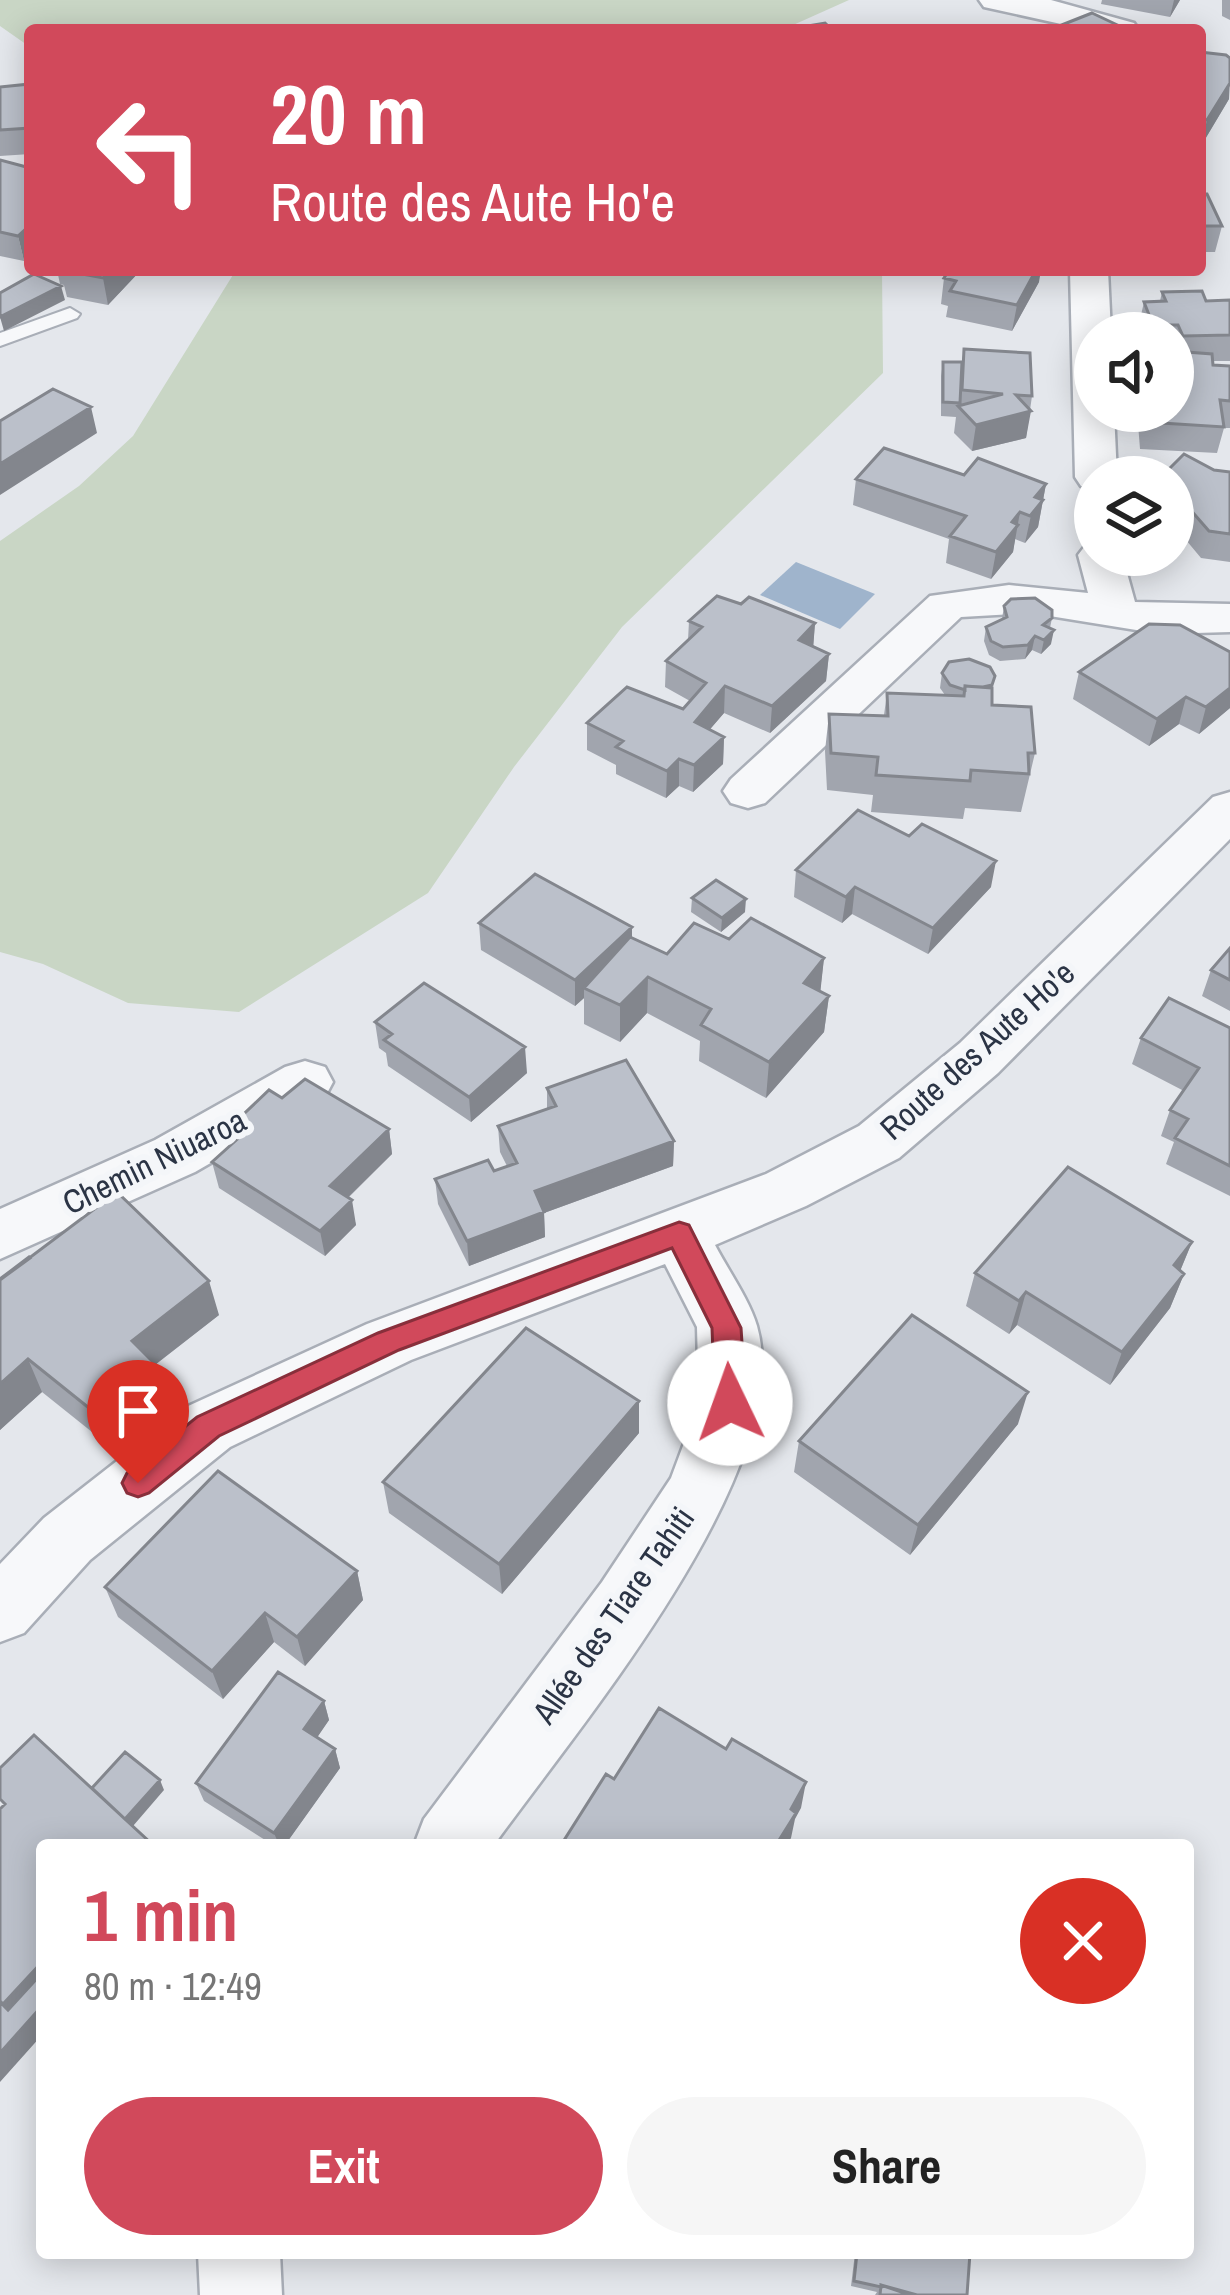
<!DOCTYPE html>
<meta charset="utf-8">
<style>
:root{--surface:#fff;--page:#f6f6f6;--text:#222;--muted:#767676;--accent:#d1495b}
body{margin:0;font-family:"Archivo Narrow",sans-serif;background:var(--page);color:var(--text);height:100vh;display:flex;flex-direction:column;font-size:45px;white-space:nowrap}
*{box-sizing:border-box;margin:0}
p{font-size:39px;color:var(--muted)}
.icon{flex:none;width:66px;height:66px;fill:none;stroke:currentColor;stroke-width:2;stroke-linecap:round;stroke-linejoin:round}
.map{position:relative;flex:1;overflow:hidden}
.drawer{position:absolute;left:36px;top:1839px;width:1158px;height:420px;display:flex;flex-direction:column;background:var(--surface);border-radius:12px;box-shadow:0 6px 30px #0003}
.drawer>*{flex:none}
.banner{position:absolute;left:24px;top:24px;width:1182px;height:252px;border-radius:12px;box-shadow:0 6px 30px #0003;background:#d1495b;color:#fff;overflow:hidden}
.tools{position:absolute;left:1074px;top:312px;display:grid;gap:24px}
.tools a{display:grid;place-items:center;width:120px;height:120px;border-radius:50%;background:var(--surface);box-shadow:0 6px 30px #0003;font-size:60px}
.pin{position:absolute;display:grid;place-items:center;width:102px;height:102px;color:#fff;margin:-123px -51px;border-radius:50% 50% 50% 0;rotate:-45deg;box-shadow:0 0 12px #0007}
.pin .icon{rotate:45deg}
.me{position:absolute;width:132px;margin:-66px;rotate:357deg;stroke-linejoin:round;filter:drop-shadow(0 0 9px #0008)}
.turn{display:flex;align-items:center;gap:42px;height:252px;padding:0 48px;font-size:54px}
.turn .icon{width:156px;height:156px;stroke-width:2.5}
.turn b{display:block;font-size:84px;line-height:102px}
.round{display:grid;place-items:center;flex:none;width:126px;height:126px;border-radius:63px;background:var(--page)}
.summary{display:flex;align-items:center;justify-content:space-between;height:204px;padding:0 48px}
h1{font-size:72px;font-weight:800;line-height:90px;color:var(--accent)}
.primary-button{display:flex;gap:24px;margin-top:auto;padding:24px 48px}
.primary-button a{flex:1;height:138px;border-radius:72px;background:var(--accent);color:#fff;font-size:48px;font-weight:800;line-height:138px;text-align:center}
.primary-button a+a{background:var(--page);color:var(--text)}
.map>svg:first-child{display:block}
.green{fill:#c9d6c5}
.water{fill:#9fb4cc}
.lines{fill:none;stroke-linecap:round;stroke-linejoin:round}
.lane-casing{stroke:#a9aeb7;stroke-width:4}
.street-casing{stroke:#a9aeb7;stroke-width:5}
.lane{fill:#f7f8fa;fill-rule:evenodd}
.street{fill:#f7f8fa;fill-rule:evenodd}
.wall{fill:#a1a5ae}
.shaded-wall{fill:#83868d}
.building{fill:#bbc0ca;stroke:#83868d;stroke-width:3}
.route{fill:#d1495b;stroke:#882f3b;stroke-width:3}
.labels{text-anchor:middle;dominant-baseline:central;stroke-width:12;stroke-linejoin:round;paint-order:stroke}
.street-label{font-size:33px;fill:#2b3445;stroke:#f4f6f9}
</style>
<div class="map">
<svg width="1230" height="2295" viewBox="0 0 1230 2295">
<rect width="100%" height="100%" fill="#e4e7ec"/>
<path class="green" d="M0,0H849L782,30H30V47L0,26Z
M236,270H882L883,373L622,627L514,767L428,893L239,1012L128,1003L43,964L0,952V541L79,486L133,436Z"/>
<path class="water" d="M796,562L875,594L840,629L760,595Z"/>
<g class="lines">
<defs>
<path id="lane" d="M70,308L80,314L77,318L0,346V333Z"/>
<path id="street" d="M979,0H1051L1134,23L1139,30H1088L984,7Z
M1070,270H1108L1111,333H1095V411H1114L1117,477H1095V489L1081,486L1075,477Z
M1095,543V555H1122L1135,602L1230,604V632L1161,634L1031,613L961,617L765,803L748,808L731,803L723,791L731,779L930,596L1009,585L1088,593L1078,555L1085,546Z
M1230,792V839L998,1073L899,1158L806,1206L715,1245C728,1270 749,1299 757,1326C798,1470 576,1730 494,1845H414L424,1819L602,1582L671,1478L699,1403L697,1327L665,1264L411,1360L230,1447L90,1560L24,1633L0,1642V1564L44,1518L186,1407L367,1324L766,1174L859,1126L960,1043L1213,797Z
M305,1061L325,1067L333,1082L325,1097L195,1172L0,1259V1209L155,1140L285,1067Z
M198,2253H280L282,2295H200Z"/>
</defs>
<use href="#lane" class="lane-casing"/>
<use href="#street" class="street-casing"/>
<use href="#lane" class="lane"/>
<use href="#street" class="street"/>
</g>
<path class="wall" d="M1102,0H1180L1170,17L1101,4Z
M1222,0H1230V20L1222,16Z
M1200,52L1229,99L1201,146L1200,145Z
M30,84V154L0,156V87Z
M0,160L24,261L0,256Z
M1200,194L1222,226L1215,252H1200Z
M57,270H141L108,305L67,297L64,285L60,284Z
M944,278L1039,282L1012,331L946,317L948,306L941,304Z
M1162,292L1206,301L1230,300V361H1212L1213,365L1230,366V428H1224L1217,453L1140,449L1137,411H1173V333H1140L1138,328L1144,302L1160,301Z
M964,349L1032,396L1026,438L972,451L954,433L956,417L941,416V376L943,362H962Z
M1214,470L1230,472V562L1201,558L1181,534L1173,531V477Z
M964,475L1046,484L1038,527L1025,543L1015,539L1013,552L991,579L946,563L949,539L853,505L856,479Z
M741,604L815,623L813,647L829,654L826,681L770,733L724,713L710,729L724,737L723,764L693,792L679,786L666,798L616,774V765L587,750V723L683,709L690,701L665,687L666,661L688,640L689,621Z
M1004,606L1052,618L1050,628L1051,644L1041,654L1032,650L1025,659L1000,661L989,655L984,641L986,627L1002,619Z
M1230,652V708L1199,734L1179,724L1149,746L1073,699L1079,672Z
M942,673L992,705L1035,753L1021,812L965,808L963,819L871,812L873,795L827,790L825,751L829,714L884,715L887,693L945,695L940,688Z
M909,836L991,887L928,954L852,914L842,923L794,897L796,870Z
M692,898L745,912L721,932L691,912Z
M479,923L632,927V938L667,954L729,939L824,958L820,991L829,996L824,1032L766,1098L699,1061L700,1041L647,1013L620,1042L584,1024V998L575,1006L481,950Z
M1230,948V1011L1202,996L1211,970Z
M375,1022L527,1073L471,1122L388,1066L386,1053L379,1048Z
M1230,1028V1196L1166,1164L1174,1142L1161,1136L1170,1110L1184,1091L1132,1064L1141,1038Z
M547,1088L674,1141L673,1166L544,1213L545,1237L469,1266L438,1204L435,1179L494,1171L507,1166L500,1152L498,1126L547,1109Z
M282,1098L389,1129L392,1154L348,1198L356,1225L325,1256L219,1188L212,1162L235,1141L231,1126Z
M1192,1242L1180,1271L1184,1274L1170,1308L1110,1385L1017,1325L1009,1334L966,1306L975,1273Z
M0,1279L219,1315L155,1365L173,1403L112,1448L42,1392L0,1430Z
M639,1401V1433L502,1594L389,1513L383,1482Z
M1018,1424L910,1555L794,1472L799,1441Z
M357,1571L363,1600L305,1666L274,1642L223,1699L118,1617L105,1587Z
M324,1701L329,1720L317,1737L335,1749L340,1768L285,1845H273L204,1801L196,1783Z
M855,2253H970L967,2295H875L877,2292L851,2286Z"/>
<path class="shaded-wall" d="M1174,0H1180L1170,17Z
M1230,79L1229,99L1201,146L1207,120Z
M30,225V256L24,261L18,236Z
M111,270H141L108,305L103,278Z
M1036,270H1041L1039,282L1012,331L1017,305Z
M61,286L65,300L4,331L0,317Z
M91,407L97,433L0,495V464Z
M1031,411L1026,438L972,451L976,425Z
M1046,484L1038,527L1025,543L1035,497Z
M1020,512L1013,552L991,579L996,552L1012,522Z
M815,623L813,650L799,640Z
M1054,630L1051,644L1041,654L1044,640Z
M1035,636L1032,650L1025,659L1028,645Z
M829,654L826,681L770,733L772,706Z
M725,686L724,713L694,748L695,722Z
M1230,688V708L1199,734L1206,707Z
M1186,697L1179,724L1149,746L1157,719Z
M724,737L723,764L693,792L694,765Z
M679,759V786L666,798L667,771Z
M996,861L991,887L928,954L933,928Z
M855,887L852,914L842,923L846,897Z
M746,899L745,912L721,932L722,918Z
M632,927V953L584,988V998L575,1006V980Z
M824,958L820,995L804,983Z
M648,977L647,1013L620,1042V1005Z
M829,996L824,1032L766,1098L769,1062Z
M525,1047L527,1073L471,1122L469,1097Z
M389,1129L392,1154L334,1211L330,1186Z
M674,1141L673,1166L544,1213L545,1237L469,1266L467,1241L535,1191Z
M352,1200L356,1225L325,1256L320,1231Z
M1192,1242L1178,1276L1174,1265Z
M1184,1274L1170,1308L1110,1385L1122,1352Z
M209,1281L219,1315L143,1374L132,1341Z
M1026,1292L1017,1325L1009,1334L1019,1301Z
M28,1359L42,1392L0,1430V1384Z
M162,1371L173,1403L112,1448L99,1416Z
M1028,1392L1018,1424L910,1555L918,1525Z
M639,1401V1433L502,1594L499,1564Z
M357,1571L363,1600L305,1666L297,1637Z
M265,1613L274,1642L223,1699L212,1671Z
M324,1701L329,1720L310,1748L304,1729Z
M335,1749L340,1768L285,1845H279L274,1833Z
M160,1780L164,1790L127,1833L122,1823Z
M806,1782L801,1808L795,1819L791,1838L787,1845H776L791,1809Z
M42,1962V2003L22,2025L3,2004Z
M42,2006V2035L0,2082V2053Z"/>
<path class="building" d="M1092,13L1128,30H1049Z
M825,23L832,30L790,29Z
M1200,52L1226,55L1230,58V83L1207,120L1200,119Z
M30,84V128L0,130V87Z
M0,160L30,168V225L18,236L0,232Z
M1200,194H1207L1222,226H1200Z
M61,270H111L103,278Z
M949,270H1036L1017,305L950,291L956,281L944,278Z
M34,274L61,286L0,317V293Z
M1202,291L1206,301L1230,300V335L1183,336L1178,325H1153L1144,302L1166,301L1162,292Z
M964,349L1030,353L1032,396L1016,395L1031,411L976,425L958,406L1003,394L962,390Z
M1173,351L1212,354L1213,365L1230,366V401L1220,400L1224,427L1146,422L1145,411H1173Z
M943,362H962L960,403L943,402Z
M53,389L91,407L0,464V421Z
M884,448L964,475L978,458L1046,484L1035,497L1043,500L1030,516L1020,512L1012,522L1018,525L996,552L950,536L966,516L856,479Z
M1184,454L1214,470L1230,472V534L1209,531L1188,507L1173,501V477H1161Z
M717,596L741,604L749,597L815,623L799,640L829,654L772,706L725,686L695,722L724,737L694,765L679,759L667,771L616,747L623,741L587,723L627,687L683,709L706,683L666,661L702,627L689,621Z
M1035,598L1052,610V618L1043,625L1054,630L1044,640L1035,636L1028,645L1003,647L991,641L986,627L1007,617L1004,606L1011,599Z
M1149,624L1180,625L1230,652V688L1206,707L1186,697L1157,719L1079,672Z
M969,659L990,667L995,676L992,685L983,687L965,686V690L950,685L942,673L949,662Z
M965,686L992,688V705L1031,707L1035,753H1028L1029,774L971,770L970,781L876,775L878,757L831,753L829,714L888,716L887,693L964,696Z
M858,810L909,836L922,824L996,861L933,928L855,887L846,897L796,870Z
M535,874L632,927L575,980L479,923Z
M716,880L746,899L722,918L692,898Z
M751,918L824,958L804,983L829,996L769,1062L701,1025L711,1009L648,977L620,1005L584,988L630,937L667,954L694,923L729,939Z
M1230,948V980L1211,970Z
M424,983L525,1047L469,1097L384,1040L392,1034L375,1022Z
M1169,998L1230,1028V1166L1175,1138L1188,1119L1170,1110L1199,1068L1141,1038Z
M626,1060L674,1141L535,1191L544,1212L467,1241L435,1179L488,1160L494,1171L517,1163L498,1126L556,1106L547,1088Z
M305,1079L389,1129L330,1186L352,1200L320,1231L212,1162L243,1134L231,1126L269,1090L282,1098Z
M1068,1167L1192,1242L1174,1265L1184,1274L1122,1352L1026,1292L1019,1301L975,1273Z
M117,1192L209,1281L132,1341L162,1371L99,1416L28,1359L0,1384V1280Z
M29,1257L30,1258L0,1280V1279Z
M912,1315L1028,1392L918,1525L799,1441Z
M526,1328L639,1401L499,1564L383,1482Z
M218,1471L357,1571L297,1637L265,1613L212,1671L105,1587Z
M278,1672L324,1701L304,1729L335,1749L274,1833L196,1783Z
M659,1708L726,1749L732,1739L806,1782L791,1809L796,1813L776,1845H561L606,1774L614,1779Z
M34,1735L153,1845H42V1962L3,2004L0,2001V1809L5,1804L0,1799V1768Z
M125,1752L160,1780L125,1819L92,1788Z
M42,1973V2006L0,2053V2002L8,2010Z
M857,2253H970L967,2295H917L881,2285V2287L854,2281Z
M881,2285L910,2295H880Z"/>
<path class="route" d="M679,1222L689,1225L741,1328L746,1403L741,1412L730,1416L720,1412L715,1403L712,1328L672,1248L399,1350L219,1436L149,1493L138,1497L127,1493L122,1483L127,1473L197,1417L378,1333Z"/>
<g class="labels">
<g class="street-label">
<text transform="translate(977 1050) rotate(-42)">Route des Aute Ho'e</text>
<text transform="translate(154 1161) rotate(-26)">Chemin Niuaroa</text>
<text transform="translate(613 1615) rotate(-55)">Allée des Tiare Tahiti</text>
</g>
</g>
</svg>
<div class="tools">
<a><svg class="icon" aria-label="sound" viewBox="0 0 24 24"><path d="M4 9h4l5-4v14l-5-4H4zM17 9q2 3 0 6"/></svg></a>
<a><svg class="icon" aria-label="layers" viewBox="0 0 24 24"><path d="M12 4l9 5-9 5-9-5zM3 14l9 5 9-5"/></svg></a>
</div>
<div class="pin" style="left:138px;top:1483px;background:#d93025"><svg class="icon" aria-label="arrive" viewBox="0 0 24 24"><path d="M6 21V4h12l-3 4 3 4H6"/></svg></div>
<svg class="me" style="left:730px;top:1403px" viewBox="-20 -20 40 40"><circle r="19" fill="#fff"/><path d="M0-13L10 11 0 6-10 11z" fill="#d1495b"/></svg>
<div class="banner">
<div class="turn"><svg class="icon" aria-label="left" viewBox="0 0 24 24"><path d="M17 20v-9H6M10 6l-5 5 5 5"/></svg><div><b>20 m</b>Route des Aute Ho'e</div></div>
</div>
<section class="drawer">
<div class="summary"><div><h1>1 min</h1><p>80 m · 12:49</p></div><a class="round" style="background:#d93025;color:#fff"><svg class="icon" aria-label="close" viewBox="0 0 24 24"><path d="M6 6l12 12M18 6L6 18"/></svg></a></div>
<div class="primary-button"><a>Exit</a><a>Share</a></div>
</section>
</div>
